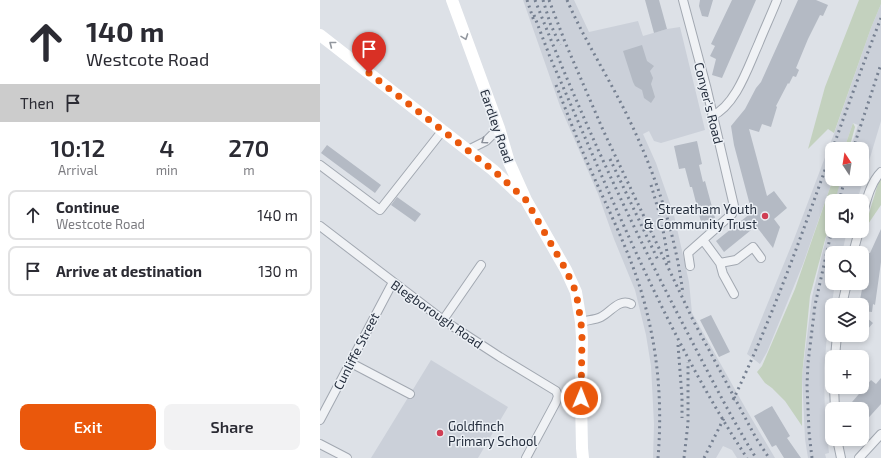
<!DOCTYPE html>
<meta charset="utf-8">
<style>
:root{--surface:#fff;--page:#f2f2f3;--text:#2b2b33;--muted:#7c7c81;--line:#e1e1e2;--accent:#ea580c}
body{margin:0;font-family:"Exo 2",sans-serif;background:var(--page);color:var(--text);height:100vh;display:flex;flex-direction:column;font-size:15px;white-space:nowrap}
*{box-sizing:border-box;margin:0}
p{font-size:13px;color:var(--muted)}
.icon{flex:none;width:22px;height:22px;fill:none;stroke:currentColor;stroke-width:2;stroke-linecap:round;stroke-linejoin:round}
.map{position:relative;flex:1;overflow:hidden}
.panel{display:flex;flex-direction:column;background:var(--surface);width:320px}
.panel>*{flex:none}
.top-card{background:#fff;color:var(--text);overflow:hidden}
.needle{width:26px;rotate:348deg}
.tools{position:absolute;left:505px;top:142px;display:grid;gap:8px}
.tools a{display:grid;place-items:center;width:44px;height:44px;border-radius:8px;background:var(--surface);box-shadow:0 2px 6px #0003;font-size:20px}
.pin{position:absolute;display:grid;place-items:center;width:34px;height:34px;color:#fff;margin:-41px -17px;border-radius:50% 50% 50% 0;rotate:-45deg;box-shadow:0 0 4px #0007}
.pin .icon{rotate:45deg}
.me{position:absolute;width:44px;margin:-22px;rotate:1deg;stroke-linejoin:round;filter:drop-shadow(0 0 3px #0008)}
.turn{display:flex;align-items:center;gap:14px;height:84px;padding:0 20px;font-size:18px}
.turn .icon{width:52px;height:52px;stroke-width:2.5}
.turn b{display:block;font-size:28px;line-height:34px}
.then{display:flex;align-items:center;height:38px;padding:0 20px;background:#0003;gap:8px;font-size:15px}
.eta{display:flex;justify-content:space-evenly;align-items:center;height:68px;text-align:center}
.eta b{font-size:24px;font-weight:600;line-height:28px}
.button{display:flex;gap:8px;margin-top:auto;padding:8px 20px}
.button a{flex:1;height:46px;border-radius:8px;background:var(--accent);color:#fff;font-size:16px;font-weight:600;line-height:46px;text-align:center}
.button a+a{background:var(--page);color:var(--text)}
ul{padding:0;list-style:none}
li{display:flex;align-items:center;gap:12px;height:50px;margin:0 8px 6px;padding:0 12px;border:2px solid var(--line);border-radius:8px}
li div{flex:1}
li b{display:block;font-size:15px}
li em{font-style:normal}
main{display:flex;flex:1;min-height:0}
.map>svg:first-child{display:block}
.built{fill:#cbd0d9}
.green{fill:#c3d1be}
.building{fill:#b4bac4}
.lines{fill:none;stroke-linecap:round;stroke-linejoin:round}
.street-casing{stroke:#a2a8b1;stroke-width:10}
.street{stroke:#f0f2f5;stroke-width:8}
.secondary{stroke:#fff;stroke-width:12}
.rail{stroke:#768091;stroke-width:3;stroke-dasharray:2 4;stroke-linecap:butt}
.oneway{stroke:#92979e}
.oneway2{stroke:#8b909a}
.route{stroke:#ea580c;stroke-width:7;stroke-dasharray:0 12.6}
.poi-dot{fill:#d03e54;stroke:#ecf0f5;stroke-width:1.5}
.labels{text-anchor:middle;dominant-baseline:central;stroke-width:3;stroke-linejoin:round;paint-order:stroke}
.street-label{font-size:13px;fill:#262f3e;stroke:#ecf0f5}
.poi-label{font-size:13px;fill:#262f3e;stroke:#ecf0f5;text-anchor:end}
</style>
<main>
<section class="panel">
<div class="top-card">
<div class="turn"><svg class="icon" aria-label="ahead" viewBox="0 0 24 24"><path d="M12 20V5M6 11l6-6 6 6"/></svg><div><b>140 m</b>Westcote Road</div></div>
<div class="then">Then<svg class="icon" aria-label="arrive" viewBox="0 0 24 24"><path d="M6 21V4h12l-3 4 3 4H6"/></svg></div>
</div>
<div class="eta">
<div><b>10:12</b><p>Arrival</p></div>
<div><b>4</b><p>min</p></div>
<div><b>270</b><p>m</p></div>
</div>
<ul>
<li><svg class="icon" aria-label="ahead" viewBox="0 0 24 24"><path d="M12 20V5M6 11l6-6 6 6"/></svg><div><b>Continue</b><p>Westcote Road</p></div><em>140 m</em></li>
<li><svg class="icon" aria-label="arrive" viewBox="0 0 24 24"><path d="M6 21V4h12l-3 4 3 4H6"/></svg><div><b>Arrive at destination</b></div><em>130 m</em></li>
</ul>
<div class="button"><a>Exit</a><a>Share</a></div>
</section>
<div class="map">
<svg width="561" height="458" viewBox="0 0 561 458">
<rect width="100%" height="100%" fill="#dde1e7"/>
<path class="built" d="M203,0H254L269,32L318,21L323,36L347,29L360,27L385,130L341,143L334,141L329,131L323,134L336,163L354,215L369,282L372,313L426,409L455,458H417L412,450L403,446L396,458H333L334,424L331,366L326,335L315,290L294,239L278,194L240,106Z
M561,4V121L537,201H515L520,179H542V149H530L538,125L533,123L524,149H512V179H513L483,264L447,352L440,364L427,354L474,239L515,131L551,28Z
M512,213V231H527L522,253H512V283H515L507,336L504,368L505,416L509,453L505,454L506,458H488L485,439L482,376L492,297Z
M111,360L188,407L158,458H51Z"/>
<path class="green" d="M539,0H561V4L551,28L514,133L508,129L488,149L505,87Z
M533,123L535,127L529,149H524Z
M560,177H561V205L544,230Z
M513,179H521L515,201H512V214L490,296L482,376V426L465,401L452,388L445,383L437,372L442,366L475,289Z"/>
<path class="building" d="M325,0H339L347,29L334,33Z
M380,0H393L388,17L382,16L379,6Z
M412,0H436L402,78L392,75L396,59L390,56L395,46L391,44Z
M478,0H496L508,5L503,16L500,15L488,39L476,68L479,70L476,77L473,76L469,84L468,83L456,106L457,107L451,127L442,124L439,132L429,129L447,196L454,191L467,208L454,219L460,227L453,248L436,226L404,252L396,241L431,213L429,210L431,209L414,145L411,126L425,109L436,88L441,82Z
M322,45L327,61L334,66L330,71L333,78L331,84L335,97L331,103L324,98L322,90L315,86L313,82L303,51Z
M377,141L382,164L379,165L383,182L385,181L395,218L381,222L372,187H370L365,168L359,169L354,146Z
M7,145L61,185L55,193L1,153Z
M77,197L101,214L95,222L71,205Z
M561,229V262L555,305L553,304L552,312L542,311V305H539L549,253H550Z
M391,315L410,352L399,357L380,320Z
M546,317L553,323L542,336V322Z
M561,378V404L542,425V409H526L551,380L556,384Z
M452,406L470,436L467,438L481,458H464L456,445L452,447L434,416Z"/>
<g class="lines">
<defs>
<path id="street" d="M363,0L386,86L414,206L412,214L368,253L370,266
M392,116C416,105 428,67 438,45C444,30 451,15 457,0
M148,150L166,141L179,128
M0,165L60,210L123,130
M542,217C546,202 550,183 561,172
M0,226L123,320L180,357L236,391L238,396L236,402L206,458
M383,240L400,263L403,274L414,294
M533,253L539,231
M400,263L416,260L433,247L441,258
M522,305L527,283
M123,320L161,265
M261,322C267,320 275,320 281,317C291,312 299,298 311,304
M515,357L517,335
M31,363L90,394
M514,387L515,409
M0,420L73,282
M517,439L521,458
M0,444L27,458
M539,458L561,434"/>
</defs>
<use href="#street" class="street-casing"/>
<use href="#street" class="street"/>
<path class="secondary" d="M132,0L179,128L189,162L206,200L246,270L256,292L261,322L262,338L261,398L262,448L263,458
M0,35L173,170L202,197"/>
<path class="rail" d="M207,0L214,21
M215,0C259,112 309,221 365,328C388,372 410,416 436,458
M223,0L230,23L240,45
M229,0L245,42L283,130L373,320L436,438L449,458
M247,0C264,39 287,75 306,113C334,170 355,230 363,294
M214,15L230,57C290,193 345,333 427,458
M236,85C248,115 259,145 273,175C293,220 316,265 327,313C339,361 342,409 338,458
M533,149L561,64
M290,159L338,260
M331,185L341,219L349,263
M519,201L525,179
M358,345L362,397V418
M413,400C472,277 511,145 561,18
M364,458L368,423V362
M384,458L405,416
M492,458L489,432L487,385L488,363L495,305L512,229"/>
</g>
<defs><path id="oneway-chevron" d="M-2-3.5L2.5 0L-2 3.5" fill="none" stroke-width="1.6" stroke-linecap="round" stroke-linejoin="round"/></defs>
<g class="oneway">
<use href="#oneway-chevron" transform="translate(145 37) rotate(70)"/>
<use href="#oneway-chevron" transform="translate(12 44) rotate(-142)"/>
</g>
<use class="oneway2" href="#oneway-chevron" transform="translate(164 141) rotate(145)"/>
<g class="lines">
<path class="route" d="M49,73L173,170L206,200L246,270L256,292L261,322L262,338L261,398"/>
</g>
<g class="poi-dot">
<circle cx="445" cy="216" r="4"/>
<circle cx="120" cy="433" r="4"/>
</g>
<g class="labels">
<g class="street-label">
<text transform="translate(389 103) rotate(76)">Conyer's Road</text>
<text transform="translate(177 126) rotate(71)">Eardley Road</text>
<text transform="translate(117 314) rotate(35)">Blegborough Road</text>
<text transform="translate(36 351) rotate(-63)">Cunliffe Street</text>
</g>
<g class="poi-label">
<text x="437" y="209">Streatham Youth<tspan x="437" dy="15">&amp; Community Trust</tspan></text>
<text x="128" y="426" text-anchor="start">Goldfinch<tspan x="128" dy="15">Primary School</tspan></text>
</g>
</g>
</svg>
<div class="tools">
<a><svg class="needle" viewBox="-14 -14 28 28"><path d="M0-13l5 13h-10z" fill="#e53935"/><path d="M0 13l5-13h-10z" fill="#7c7c81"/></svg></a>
<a><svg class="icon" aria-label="sound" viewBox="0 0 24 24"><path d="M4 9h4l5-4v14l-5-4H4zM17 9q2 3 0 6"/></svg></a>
<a><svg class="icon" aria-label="search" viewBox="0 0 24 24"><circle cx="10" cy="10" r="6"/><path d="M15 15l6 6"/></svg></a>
<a><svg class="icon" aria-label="layers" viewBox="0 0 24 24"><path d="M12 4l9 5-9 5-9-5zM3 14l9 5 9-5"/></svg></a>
<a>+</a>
<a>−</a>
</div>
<div class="pin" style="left:49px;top:73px;background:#d93025"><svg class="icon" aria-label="arrive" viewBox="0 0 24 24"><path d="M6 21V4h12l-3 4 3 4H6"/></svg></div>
<svg class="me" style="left:261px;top:398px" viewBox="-20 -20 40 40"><circle r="17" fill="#ea580c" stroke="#fff" stroke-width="3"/><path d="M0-11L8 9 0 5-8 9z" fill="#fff"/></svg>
</div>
</main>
